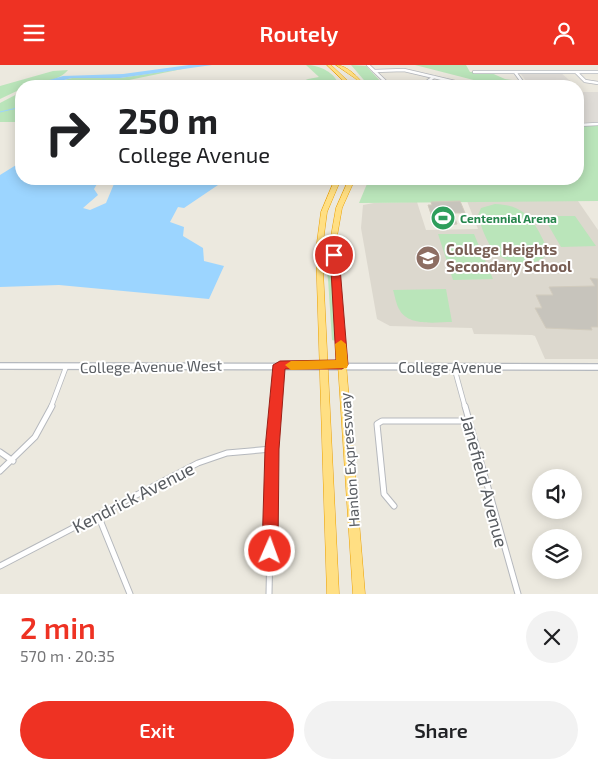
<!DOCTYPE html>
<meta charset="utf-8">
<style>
:root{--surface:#fff;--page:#f2f2f2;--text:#202124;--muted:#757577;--accent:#ee3223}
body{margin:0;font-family:"Exo 2",sans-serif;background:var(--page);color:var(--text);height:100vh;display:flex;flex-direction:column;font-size:19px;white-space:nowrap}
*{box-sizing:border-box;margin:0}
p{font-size:16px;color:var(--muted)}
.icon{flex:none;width:28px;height:28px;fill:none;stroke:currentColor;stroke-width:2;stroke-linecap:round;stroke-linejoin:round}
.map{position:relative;height:529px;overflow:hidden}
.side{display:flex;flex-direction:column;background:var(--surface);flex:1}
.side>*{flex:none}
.hud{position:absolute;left:15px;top:15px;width:569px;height:105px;border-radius:20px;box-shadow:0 2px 12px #0003;background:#fff;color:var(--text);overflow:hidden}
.buttons{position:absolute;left:532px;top:404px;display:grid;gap:10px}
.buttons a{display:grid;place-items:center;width:50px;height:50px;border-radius:50%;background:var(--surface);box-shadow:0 2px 12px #0003;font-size:25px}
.pin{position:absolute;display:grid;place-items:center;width:42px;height:42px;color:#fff;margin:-21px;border:2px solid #fff;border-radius:50%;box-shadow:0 1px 5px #0007}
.me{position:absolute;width:55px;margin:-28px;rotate:2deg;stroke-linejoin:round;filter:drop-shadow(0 0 4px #0008)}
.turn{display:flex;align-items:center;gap:18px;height:105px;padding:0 20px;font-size:22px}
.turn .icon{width:65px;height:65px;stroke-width:2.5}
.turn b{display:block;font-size:35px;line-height:42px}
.round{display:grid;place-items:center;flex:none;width:52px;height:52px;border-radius:26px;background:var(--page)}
.headline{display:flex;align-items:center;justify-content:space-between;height:85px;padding:0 20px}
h1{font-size:30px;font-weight:600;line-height:38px;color:var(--accent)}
.action{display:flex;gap:10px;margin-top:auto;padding:10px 20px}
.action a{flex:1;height:58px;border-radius:30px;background:var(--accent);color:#fff;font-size:20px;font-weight:600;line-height:58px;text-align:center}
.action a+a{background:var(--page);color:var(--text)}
header{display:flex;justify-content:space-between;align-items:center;height:65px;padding:0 20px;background:var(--accent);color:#fff;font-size:22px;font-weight:600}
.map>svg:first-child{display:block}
.industrial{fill:#dfdcd7}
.education{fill:#dcd8ce}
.green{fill:#bae5ba}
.water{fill:#9cd5ff}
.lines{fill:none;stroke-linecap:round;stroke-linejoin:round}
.stream{stroke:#9cd5ff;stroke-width:1}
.building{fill:#c7c4bc;stroke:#d1cbbd}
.street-far2-casing{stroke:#b5b8bd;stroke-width:4}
.street-far1-casing{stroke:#b5b8bd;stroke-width:5.5}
.street-casing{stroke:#b5b8bd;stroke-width:7}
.secondary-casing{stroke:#b5b9bf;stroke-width:8}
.highway-casing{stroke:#eba000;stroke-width:1}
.street-far2{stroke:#fff;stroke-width:2.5}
.street-far1{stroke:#fff;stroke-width:4}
.street{stroke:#fff;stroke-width:5}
.secondary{stroke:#fff;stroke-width:5.5}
.highway{fill:#ffdf83;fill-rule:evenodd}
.route{fill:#ee3223;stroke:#9b2017}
.slow{fill:#f59e0b}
.labels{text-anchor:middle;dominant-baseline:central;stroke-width:4;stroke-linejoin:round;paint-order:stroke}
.far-leisure-label{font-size:12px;font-weight:bold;fill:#27864d;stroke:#fff;text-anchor:start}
.education-label{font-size:15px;font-weight:bold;fill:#785e54;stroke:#fff;text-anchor:start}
.street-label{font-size:15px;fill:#585c61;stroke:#fff}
.near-street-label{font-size:18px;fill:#585c61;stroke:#fff}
</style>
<header><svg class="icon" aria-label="menu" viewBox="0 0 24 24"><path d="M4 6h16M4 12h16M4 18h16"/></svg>Routely<svg class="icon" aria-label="person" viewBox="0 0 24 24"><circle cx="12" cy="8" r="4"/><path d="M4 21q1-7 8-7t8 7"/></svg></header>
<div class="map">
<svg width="598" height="529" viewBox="0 0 598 529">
<rect width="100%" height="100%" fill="#ece9df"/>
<path class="industrial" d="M520,8H561L576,21H530Z
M578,23L582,27H598V57H578Z"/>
<path class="education" d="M467,136H578L598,165V294H545L535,271L532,270L474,269L472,263L390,261L377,254L361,163L363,140L374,138L417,137L426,165L478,164Z"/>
<path class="green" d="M306,0C320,0 336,8 339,21L303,19L305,21H291L308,14L319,12Z
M351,0L366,1L385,21H369Z
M415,0H466L470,7H489L505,14L521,16L523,21H497Z
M187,3L100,21H40L72,13H120Z
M68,5C61,15 34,21 21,21V24L0,34V21L53,6Z
M21,27V57H0V38Z
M598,59V136L359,138L369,114H578V61Z
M495,139C533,140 538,167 552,193L546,190C535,204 504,199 493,185C487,177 480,160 478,150L481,143Z
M543,151H575L596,181L561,182Z
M438,169H474L493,214L453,215Z
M325,196H332L336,276L332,275L328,214Z
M446,224L452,257C436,257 408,262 399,244C396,239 395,231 393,225Z"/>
<path class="water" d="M189,0H212L120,13H72L40,21H29L63,11L123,9Z
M21,97V114H100L94,124L98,130L83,143L90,145L106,138L116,114H237V120H218L184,143L178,142L170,157L184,162L183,171L203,183L204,196L224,201L209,234L59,220L0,222V110Z"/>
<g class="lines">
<path class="stream" d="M84,21L104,15
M0,47L21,42"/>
</g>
<path class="building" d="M460,136L465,148H453L457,159L437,161L434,158L428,140H432L431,137Z
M590,213L598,214V262H591L592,265L546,263L535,243H542L536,230H553L549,222L595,221Z"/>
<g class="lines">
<defs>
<path id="street-far2" d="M368,0L390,21
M374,6L404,5L472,21
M474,7H598
M515,7L525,21
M576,7L585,16L598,18
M428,21V16L434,12
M578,60L598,59"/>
<path id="street-far1" d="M454,302L465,342
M51,342L66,302
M276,342L280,300"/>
<path id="street" d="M465,341L518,529
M0,387L13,396
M0,406L35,372L52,341
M394,441L384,429L377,359L382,356H468
M98,450L130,529
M0,501L198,398L227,388L272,384
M269,529L272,384L276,341"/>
<path id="secondary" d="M0,301L598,302"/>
<path id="highway" d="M327,0H331L353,21H349Z
M336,0C347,0 359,13 365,21H361L356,14Z
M335,114H341L327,147L322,185L339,529H327L316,185L321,147Z
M349,114H355L342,143L336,177L365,529H353L330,177L336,143Z"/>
</defs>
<use href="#street-far2" class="street-far2-casing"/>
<use href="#street-far1" class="street-far1-casing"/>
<use href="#street" class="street-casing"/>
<use href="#secondary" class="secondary-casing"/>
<use href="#highway" class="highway-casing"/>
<use href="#street-far2" class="street-far2"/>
<use href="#street-far1" class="street-far1"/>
<use href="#street" class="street"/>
<use href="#secondary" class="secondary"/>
<use href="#highway" class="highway"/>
</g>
<path class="route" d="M330,187L339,190L348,300L342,304H285L279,384L278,486L276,492L270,494L265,492L262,486L265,384L273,300L280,296L336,295Z"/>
<path class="slow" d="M341,275L346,279L348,300L347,303L291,305L285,300L291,296L336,295L335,279Z"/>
<defs>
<symbol id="stadium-disc" viewBox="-11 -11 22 22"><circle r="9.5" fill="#2e9e5b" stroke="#fff"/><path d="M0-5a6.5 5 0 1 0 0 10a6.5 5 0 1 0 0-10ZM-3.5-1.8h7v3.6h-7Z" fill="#fff"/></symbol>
<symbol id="school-disc" viewBox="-11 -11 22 22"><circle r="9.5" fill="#8d6e63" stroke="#fff"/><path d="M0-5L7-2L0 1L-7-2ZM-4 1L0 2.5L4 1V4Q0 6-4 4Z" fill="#fff"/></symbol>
</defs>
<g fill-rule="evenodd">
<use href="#stadium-disc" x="429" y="139" width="28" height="28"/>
<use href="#school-disc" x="414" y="179" width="28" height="28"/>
</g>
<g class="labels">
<g class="far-leisure-label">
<text x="460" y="153">Centennial Arena</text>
</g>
<g class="education-label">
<text x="446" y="184">College Heights<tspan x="446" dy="17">Secondary School</tspan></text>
</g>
<g class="street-label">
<text transform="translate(151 301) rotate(-1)">College Avenue West</text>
<text x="450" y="302">College Avenue</text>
<text transform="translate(349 395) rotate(-94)">Hanlon Expressway</text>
</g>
<g class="near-street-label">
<text transform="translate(485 416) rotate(75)">Janefield Avenue</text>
<text transform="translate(133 432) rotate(-27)">Kendrick Avenue</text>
</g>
</g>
</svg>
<div class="buttons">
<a><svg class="icon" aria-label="sound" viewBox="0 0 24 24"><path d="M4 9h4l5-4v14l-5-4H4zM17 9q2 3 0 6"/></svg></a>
<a><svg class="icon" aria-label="layers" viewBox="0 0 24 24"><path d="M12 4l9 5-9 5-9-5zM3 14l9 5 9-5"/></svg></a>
</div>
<div class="pin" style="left:334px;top:190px;background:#d93025"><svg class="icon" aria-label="arrive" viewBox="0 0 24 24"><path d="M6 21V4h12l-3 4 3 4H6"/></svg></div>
<svg class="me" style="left:270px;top:486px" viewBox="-20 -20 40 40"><circle r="17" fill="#ee3223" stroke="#fff" stroke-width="3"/><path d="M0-11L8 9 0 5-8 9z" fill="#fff"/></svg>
<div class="hud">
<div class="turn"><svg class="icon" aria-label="right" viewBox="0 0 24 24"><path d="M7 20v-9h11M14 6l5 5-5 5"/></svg><div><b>250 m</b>College Avenue</div></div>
</div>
</div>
<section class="side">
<div class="headline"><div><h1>2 min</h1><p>570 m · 20:35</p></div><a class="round"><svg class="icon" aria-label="close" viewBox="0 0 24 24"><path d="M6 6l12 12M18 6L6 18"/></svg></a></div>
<div class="action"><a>Exit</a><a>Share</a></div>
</section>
